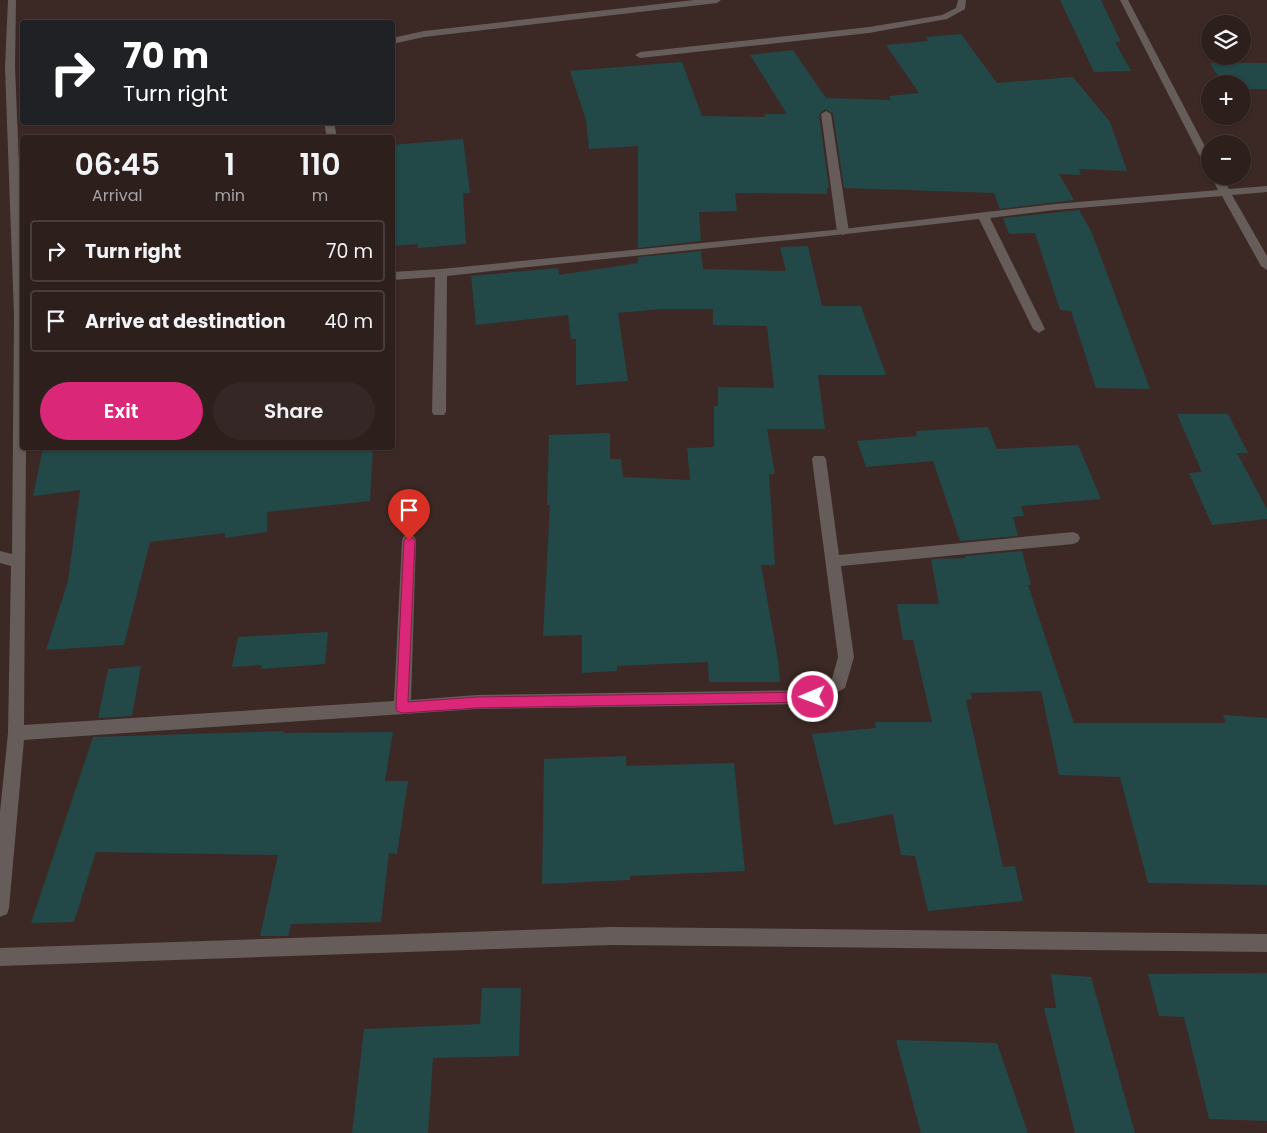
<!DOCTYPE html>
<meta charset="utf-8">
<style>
:root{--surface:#2d1f1c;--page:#352725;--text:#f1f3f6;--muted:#a7a2a3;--line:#483d3b;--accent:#db2777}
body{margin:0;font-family:Poppins,sans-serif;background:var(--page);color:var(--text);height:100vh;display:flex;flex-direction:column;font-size:19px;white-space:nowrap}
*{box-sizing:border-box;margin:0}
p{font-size:16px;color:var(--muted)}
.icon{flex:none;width:28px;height:28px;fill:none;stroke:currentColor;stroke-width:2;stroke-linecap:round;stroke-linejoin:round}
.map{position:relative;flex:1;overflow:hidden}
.drawer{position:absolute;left:20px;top:135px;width:375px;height:315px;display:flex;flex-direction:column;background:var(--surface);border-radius:5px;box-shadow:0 1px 4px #0004,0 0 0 1px var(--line)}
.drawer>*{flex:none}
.top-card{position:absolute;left:20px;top:20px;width:375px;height:105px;border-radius:5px;box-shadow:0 1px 4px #0004,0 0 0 1px var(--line);background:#202124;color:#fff;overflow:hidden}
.controls{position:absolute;left:1201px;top:15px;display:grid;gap:10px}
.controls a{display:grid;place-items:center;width:50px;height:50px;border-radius:50%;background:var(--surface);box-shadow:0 1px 4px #0004,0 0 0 1px var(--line);font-size:25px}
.pin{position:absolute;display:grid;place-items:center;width:42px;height:42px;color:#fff;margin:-51px -21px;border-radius:50% 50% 50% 0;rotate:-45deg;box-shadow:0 0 5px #0007}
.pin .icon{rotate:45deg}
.me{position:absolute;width:55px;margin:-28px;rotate:269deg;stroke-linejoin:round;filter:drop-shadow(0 0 4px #0008)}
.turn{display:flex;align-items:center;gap:18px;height:105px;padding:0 20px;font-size:22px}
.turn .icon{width:65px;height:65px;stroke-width:2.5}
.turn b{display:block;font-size:35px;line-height:42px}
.eta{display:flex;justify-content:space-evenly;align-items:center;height:85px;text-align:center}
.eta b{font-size:30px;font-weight:600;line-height:35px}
.cta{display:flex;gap:10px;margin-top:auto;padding:10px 20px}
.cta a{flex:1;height:58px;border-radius:30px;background:var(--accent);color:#fff;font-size:20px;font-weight:600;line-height:58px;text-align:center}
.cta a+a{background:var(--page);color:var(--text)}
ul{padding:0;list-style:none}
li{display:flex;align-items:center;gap:15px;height:62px;margin:0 10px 8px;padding:0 10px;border:2px solid var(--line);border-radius:5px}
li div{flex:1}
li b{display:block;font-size:19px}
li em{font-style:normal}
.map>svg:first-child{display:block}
.building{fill:#224848}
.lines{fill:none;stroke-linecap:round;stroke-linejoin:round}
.lane{fill:#665c5a;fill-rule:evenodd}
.street{fill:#665c5a;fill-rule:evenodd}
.route{fill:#db2777;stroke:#8e194d}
</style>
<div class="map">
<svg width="1267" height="1133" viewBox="0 0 1267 1133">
<rect width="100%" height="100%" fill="#3c2925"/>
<path class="building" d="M1060,0H1101L1121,42H1115L1131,71L1094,72Z
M961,34L997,83L1073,77L1110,122L1127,171L1079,169L1081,175L1059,174L1074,200L1000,209L994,193L844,188L833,114L825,109L819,114L829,188H827V194L735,193L737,211L699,212L701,241L638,248V146L589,149L586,120L570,71L682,62L702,116L765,117V114H787L750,55L793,50L826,98L891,100L889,96L919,93L886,45L928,41L926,37Z
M1210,63H1267V89H1242V84H1223Z
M463,139L470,193H463L466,244L418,248V244L392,246V145Z
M1079,210L1092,233L1150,389L1096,388L1071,311L1060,310L1035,233L1009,234L1003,218Z
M808,246L822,306H861L886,375H818L825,429H767L775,474H769L775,565H761L778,660L780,682H709L708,662L617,666V671L582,673V635L543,636L550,505H547L549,435L610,433V459H621L623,477L690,480L687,448L714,447V406H718V387L774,388L767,326L713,325V309H662L618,313L628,381L576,385V339H571L568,315L476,325L471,276L558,268L559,275L638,263V257L701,251L703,269L786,271L780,247Z
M1177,414H1228L1248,453H1237L1267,509V519L1212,525L1189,473L1202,472Z
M988,427L997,449L1078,445L1101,499L1021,506L1024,516L1013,517L1018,536L960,541L933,461L866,467L857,441L917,436L916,431Z
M43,448H373L370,501L267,512V532L225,538V533L150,542L124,645L46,650L68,581L80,490L33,496Z
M1022,551L1031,585H1028L1074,723H1226L1223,715L1267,718V885L1148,883L1120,777L1059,775L1041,691L970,693L972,699L966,700L1003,867L1015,866L1023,901L928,911L915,856L901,855L893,814L834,825L812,734L876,728L875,722H932L913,640H903L897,604H939L931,559L966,558L965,556Z
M328,632L325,664L261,669L262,665L232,667L238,637Z
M141,666L132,716L98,718L108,669Z
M284,731L283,733L393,732L385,781H408L397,854L389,853L381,922L291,924L288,936H260L278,855L96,852L74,922L31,923L93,737Z
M626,756V766L734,763L745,871L630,876V880L542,884L544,759Z
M1267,973V1121L1209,1119L1184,1017L1159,1016L1148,974Z
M1051,974L1091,977L1135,1133H1075L1044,1008H1056Z
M482,988H521L519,1056L433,1058L428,1133H352L364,1029L480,1024Z
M896,1040L997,1043L1028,1133H921Z"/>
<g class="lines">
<path class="lane" d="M958,0H966L965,9L947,19L869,33L640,58L635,55L640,52L869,27L942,15L956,8Z
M826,111L831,114L849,232L843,235L837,232L821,114Z"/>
<path class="street" d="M8,0H16L15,67L22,235V448H26L24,725L394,701L402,540L404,536L409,534L414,536L416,540L411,700L477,695L811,690L832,679L838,657L812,459L814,456H824L826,459L839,555L1073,532L1078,534L1080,538L1078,542L1073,544L841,566L854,657L845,688L813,704L477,709L24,740L9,908L7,914L0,917V812L8,733L11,566L0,563V551L12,554L14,315L5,67Z
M694,0H721L717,3L424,37L392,44V38L424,31Z
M1120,0H1128L1210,156V169L1205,166Z
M324,122H334L337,138H327Z
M1211,176H1222L1229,189L1267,186V192L1232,195L1267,256V270L1261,266L1222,196L1055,210L990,218L1045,329L1039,333L1033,329L979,219C802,240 624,256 447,276L446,412L444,415H434L432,412L435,277L392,280V272L441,269L843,229L1055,204L1218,190Z
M612,927L1267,934V952L612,945L0,966V948Z"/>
</g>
<path class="route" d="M409,536L415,540L408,702L477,697L813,692L818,693L820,697L818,701L813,702L477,708L402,713L397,711L396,707L404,540Z"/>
</svg>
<div class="controls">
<a><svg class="icon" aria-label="layers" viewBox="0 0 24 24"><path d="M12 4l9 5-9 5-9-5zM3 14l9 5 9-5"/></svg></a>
<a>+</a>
<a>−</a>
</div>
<div class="pin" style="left:409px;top:540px;background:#d93025"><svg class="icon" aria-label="arrive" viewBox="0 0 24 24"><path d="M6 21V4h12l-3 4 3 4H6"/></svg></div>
<svg class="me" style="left:813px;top:697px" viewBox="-20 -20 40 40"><circle r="17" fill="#db2777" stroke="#fff" stroke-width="3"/><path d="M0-11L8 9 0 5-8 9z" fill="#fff"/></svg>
<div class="top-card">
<div class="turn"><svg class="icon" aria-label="right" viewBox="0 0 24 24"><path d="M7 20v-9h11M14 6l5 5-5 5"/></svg><div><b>70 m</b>Turn right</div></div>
</div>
<section class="drawer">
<div class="eta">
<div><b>06:45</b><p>Arrival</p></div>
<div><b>1</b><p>min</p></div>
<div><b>110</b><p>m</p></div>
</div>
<ul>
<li><svg class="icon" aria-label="right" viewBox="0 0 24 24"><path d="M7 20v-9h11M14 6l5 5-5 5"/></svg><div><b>Turn right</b></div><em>70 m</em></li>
<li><svg class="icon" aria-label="arrive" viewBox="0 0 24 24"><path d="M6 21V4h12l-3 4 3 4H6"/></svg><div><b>Arrive at destination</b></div><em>40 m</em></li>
</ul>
<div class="cta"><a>Exit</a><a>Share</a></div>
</section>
</div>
